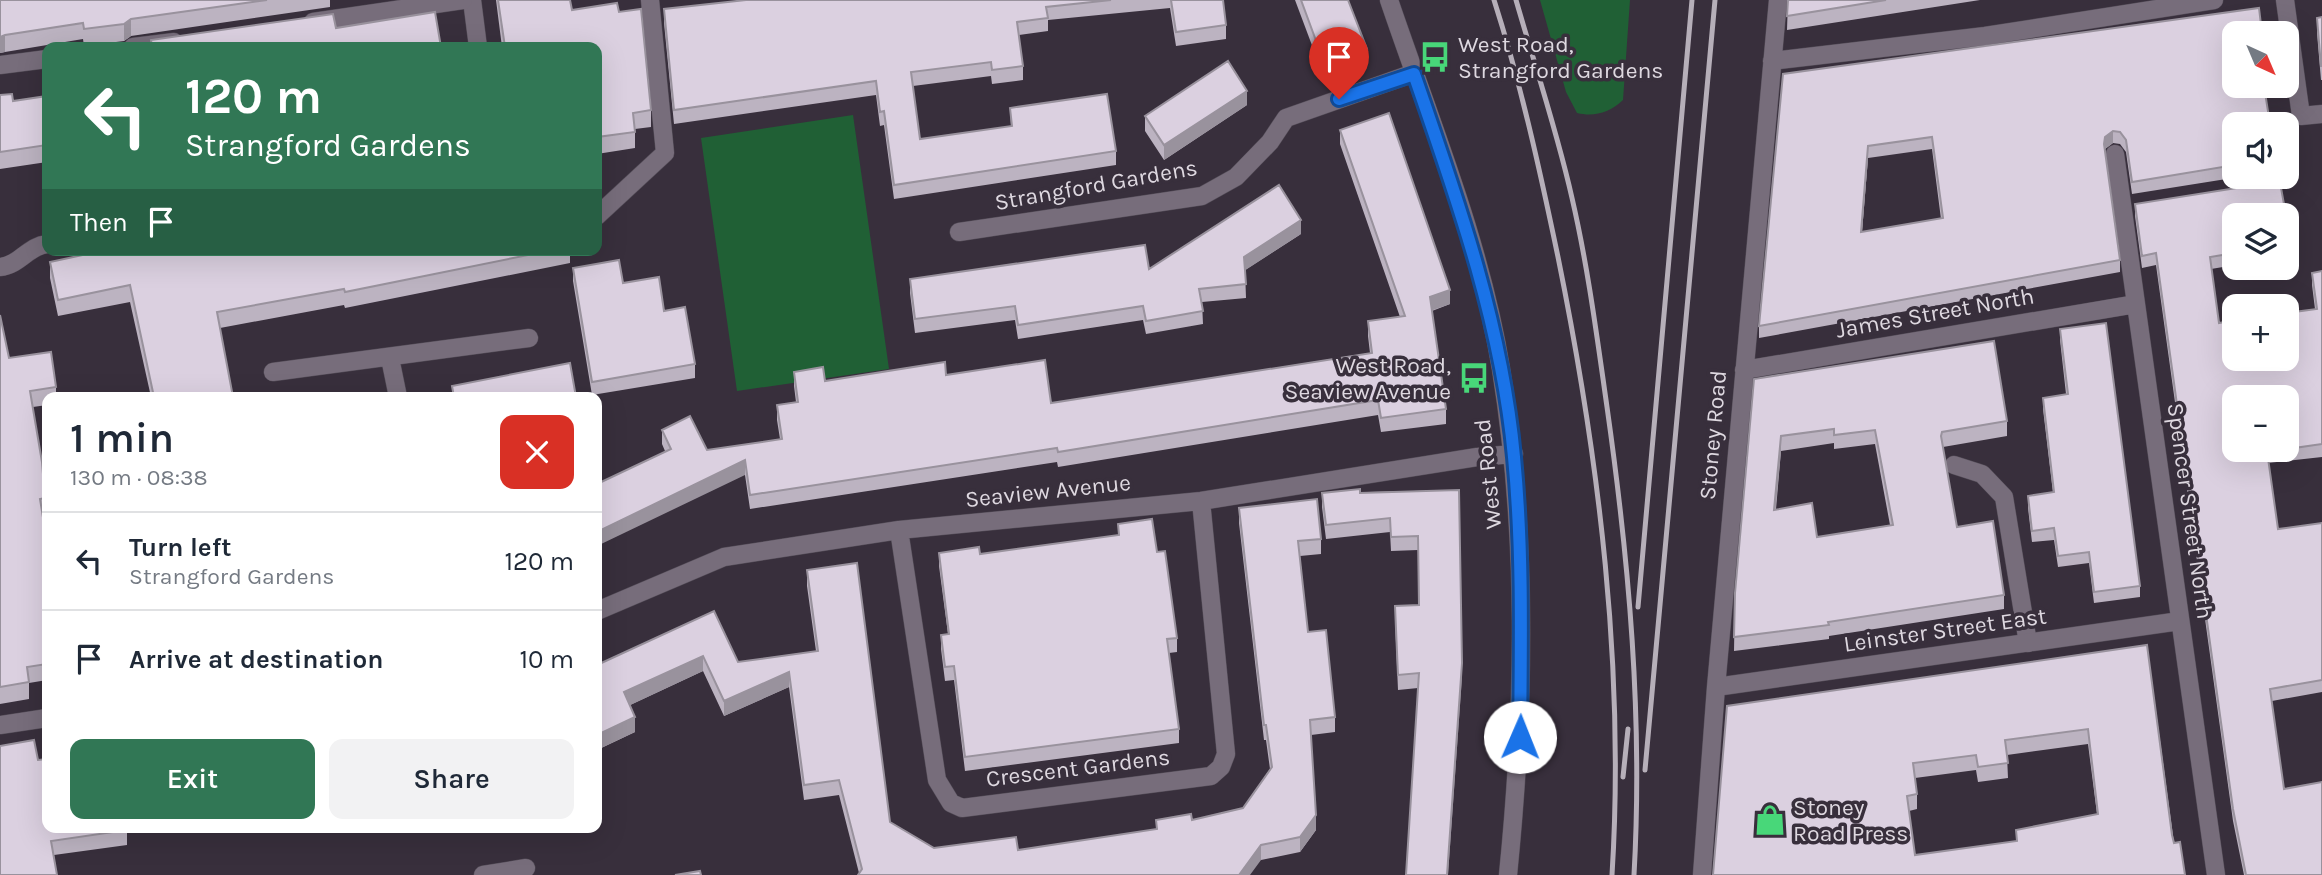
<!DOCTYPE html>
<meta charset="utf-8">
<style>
:root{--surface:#fff;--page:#f2f2f3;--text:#1f2937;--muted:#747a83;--line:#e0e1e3;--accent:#317755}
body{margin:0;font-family:Karla,sans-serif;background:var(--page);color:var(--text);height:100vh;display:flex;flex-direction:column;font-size:26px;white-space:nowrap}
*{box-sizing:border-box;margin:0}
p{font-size:23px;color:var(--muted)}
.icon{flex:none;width:38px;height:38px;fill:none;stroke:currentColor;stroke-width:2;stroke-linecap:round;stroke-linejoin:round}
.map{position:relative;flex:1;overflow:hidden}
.drawer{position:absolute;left:42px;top:392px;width:560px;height:441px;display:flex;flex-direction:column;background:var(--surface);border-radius:14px;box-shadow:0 7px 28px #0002}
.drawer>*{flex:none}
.guide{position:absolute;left:42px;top:42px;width:560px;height:214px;border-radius:14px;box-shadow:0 7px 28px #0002;background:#317755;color:#fff;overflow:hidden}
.needle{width:46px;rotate:136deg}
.controls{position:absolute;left:2222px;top:21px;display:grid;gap:14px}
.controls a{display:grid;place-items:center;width:77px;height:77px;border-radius:14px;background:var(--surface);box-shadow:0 7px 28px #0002;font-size:35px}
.pin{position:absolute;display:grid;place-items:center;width:60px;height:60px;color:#fff;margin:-72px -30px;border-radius:50% 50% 50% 0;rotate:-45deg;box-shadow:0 0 7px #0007}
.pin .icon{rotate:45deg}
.me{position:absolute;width:77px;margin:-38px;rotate:1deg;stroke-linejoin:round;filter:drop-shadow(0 0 5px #0008)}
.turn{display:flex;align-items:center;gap:24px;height:147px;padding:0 28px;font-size:32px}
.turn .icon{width:91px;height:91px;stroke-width:2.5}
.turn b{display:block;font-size:49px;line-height:60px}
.then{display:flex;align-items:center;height:66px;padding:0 28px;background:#0003;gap:14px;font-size:26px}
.round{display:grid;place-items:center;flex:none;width:74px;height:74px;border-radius:14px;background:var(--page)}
.headline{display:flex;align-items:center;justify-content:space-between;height:119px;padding:0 28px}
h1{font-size:42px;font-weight:600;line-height:52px}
.cta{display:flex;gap:14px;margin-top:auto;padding:14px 28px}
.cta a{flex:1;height:80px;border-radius:14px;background:var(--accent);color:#fff;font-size:28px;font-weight:600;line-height:80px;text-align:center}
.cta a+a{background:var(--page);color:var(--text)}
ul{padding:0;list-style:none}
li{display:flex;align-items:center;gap:21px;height:98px;padding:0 28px;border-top:2px solid var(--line)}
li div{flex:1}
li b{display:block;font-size:26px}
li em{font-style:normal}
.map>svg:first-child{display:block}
.green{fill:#206035}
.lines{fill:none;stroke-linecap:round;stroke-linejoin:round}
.service-casing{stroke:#544d58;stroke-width:19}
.minor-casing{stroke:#544d58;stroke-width:19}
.service{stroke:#776d7b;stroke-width:18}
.minor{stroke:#776d7b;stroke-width:18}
.rail{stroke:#b6afb9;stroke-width:5}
.wall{fill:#bcb3c1;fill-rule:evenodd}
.shaded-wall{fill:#99929d}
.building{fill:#dbd0e0;stroke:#99929d;stroke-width:2;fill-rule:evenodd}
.route-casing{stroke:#114b97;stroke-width:18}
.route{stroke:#1a73e8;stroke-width:12}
.labels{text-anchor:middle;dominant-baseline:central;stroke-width:7;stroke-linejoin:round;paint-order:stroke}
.poi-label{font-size:23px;fill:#ded8e0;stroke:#382f3c;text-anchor:start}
.street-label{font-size:23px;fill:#ded8e0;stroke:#382f3c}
</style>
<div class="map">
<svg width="2322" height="875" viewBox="0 0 2322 875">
<rect width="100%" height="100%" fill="#382f3c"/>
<path class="green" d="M1540,0H1630L1623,100C1609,113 1594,117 1577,113L1566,92Z
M853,115L889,369L737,391L701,138Z"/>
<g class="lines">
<defs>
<path id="service" d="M472,0L478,47
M597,216L665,153L650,0
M1954,465L1982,474L2004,497L2028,643
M483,875L526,868"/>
<path id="minor" d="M1389,0C1430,121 1481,243 1501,369C1528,537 1525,706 1508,875
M2285,0L2301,116L2322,114
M313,22L463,0
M133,47L174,42
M1772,61L1985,36L2214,0
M0,65L47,59
M2115,154L2216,875
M959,232L1202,196L1236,177L1270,142L1286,118L1414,73
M0,267C20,265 28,246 47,244
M390,358L398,397
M1744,370L2136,304
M273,372L529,338
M899,530L937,780L951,803L962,808L1211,776L1221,767L1226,754L1201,501
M597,611L724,557L899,530L1201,501L1477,457L1514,454
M1716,687L2180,621
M0,725L47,718
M1702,875L1716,687L1778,0"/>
</defs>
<use href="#service" class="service-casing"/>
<use href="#minor" class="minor-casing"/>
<use href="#service" class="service"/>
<use href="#minor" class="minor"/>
<path class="rail" d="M1494,0C1521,84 1540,171 1558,257C1599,459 1625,669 1612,875
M1516,0C1535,66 1557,131 1572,198C1588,267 1597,337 1607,407C1629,562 1643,718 1634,875
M1638,607L1692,0
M1645,770L1715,0
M1623,777L1628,729"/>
</g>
<path class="wall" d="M0,0H330V7L131,36L124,41L84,46L83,39L5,52L0,53Z
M496,0H570L572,10L619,12L651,110V127L635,129V148L597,154V47H502Z
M746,0H1223L1226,25V39L1176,46L1170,8L1048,20V31L1019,35L1023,66V80L992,84L991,76L913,86L920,139L1011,127L1010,108L1116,151V165L894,199L884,125L880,126L876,95L674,124L664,23V9Z
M1295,0H1348L1367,64L1325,80Z
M1788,0H1980L1787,30Z
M2322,17V80H2321L2317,33V18Z
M1783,74L2235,124V177H2239L2132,194L2126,152L2120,144L2113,143L2105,149L2120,260V272L1759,338V326ZM1932,149L1941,219L1862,232L1868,158Z
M0,95L13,101L47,96V162L0,169Z
M1247,105L1164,160L1145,131V116Z
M1340,130L1450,304L1432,311L1446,409V424L1381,432L1378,415L1058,467L1057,462L750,509L745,475L665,451L662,444V430L707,450L780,439L777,420V405L796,402L794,386V372L825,381L946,375L1051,403L1370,353L1368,336V321L1400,317L1340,144Z
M2268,183L2235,215V265L2211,269L2219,323L2315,309L2312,285V273L2322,271V457L2268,463L2278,529L2322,523V692L2272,701L2284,789L2322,875H2244L2233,821L2156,265L2142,268L2135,216V204ZM2287,397V450H2235Z
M1301,234L1245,270L1246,298L1202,302L1203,324L1146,334L1143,320L1018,339L1015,320L915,333L910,293V279L1149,269Z
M329,250H570V263L345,308L344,305L220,328L233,397H151L130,302L58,316L50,278V262L319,252Z
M573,268L623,283L664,311L695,364V378L592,395L573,281Z
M0,315L9,358L56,387V397H47V405L33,407L45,498V514L43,515L47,542V680L29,683V699L0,704Z
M2060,329L2140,586V597L2094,603L2089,563L2058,567L2054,540L2032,542L2028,508V496L2053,493L2043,409V398L2066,394L2060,340Z
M1754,379L2007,421V436L1943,447L1957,527L2004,595V609L1829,636V639L1734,651L1735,593ZM1834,443V449L1875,444L1890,525L1817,537L1776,509L1781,451Z
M1459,490L1462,677L1418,688L1398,690L1395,620L1419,605L1418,550L1391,551L1390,532L1326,539L1322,507V493Z
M1239,508L1321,539V554L1300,556L1308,632L1335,717V732L1311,735L1316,830L1300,852L1261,860L859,873L839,795L804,800L789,687L724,716L703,671L630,705L635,732L597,750V665L714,611L738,662L816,651L807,586V570L890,822L934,848L1018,850L1156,829V820H1192L1243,808L1270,769L1266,740H1264L1239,523Z
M1118,524L1157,552L1177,638V652L1169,653L1179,729V743L965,771L954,680L945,681L941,649V635L948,634L939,566V553L980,554L1118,535Z
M2147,645L2174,843L1713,875L1727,706ZM2088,744L2097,814L2016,830V841L1915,855L1909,811L1917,809V794L1915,778L1976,770L1978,782L2008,778L2007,755Z
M34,740L38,760L47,759V828H135L127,829V845L54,855L57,875H0V746Z"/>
<path class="shaded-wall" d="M131,19V36L124,41V24Z
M5,35V52L0,53V37Z
M1367,49V64L1325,80V65Z
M1247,91V105L1164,160V145Z
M2113,131V143L2105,149L2104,144L2105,137Z
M1868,146V158L1861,244V232Z
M1301,220V234L1244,271V257Z
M1450,290V304L1430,311V297Z
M1781,436V451L1774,524V510Z
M745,460V475L597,546V532Z
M703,656V671L624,708V692Z
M1462,663V677L1448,875H1447Z
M789,672V687L724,716V701Z
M635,717V732L597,750V735Z
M1316,815V830L1300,852V837Z
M1261,845V860L1250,875H1239Z"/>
<path class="building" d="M0,0H267L131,19L124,24L84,29L83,23L5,35L0,37Z
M498,0H570L572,10L617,3L619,12L641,9L651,110L633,113L635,132L597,137V47H505Z
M746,0H1111L1046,7L1048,18L1017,22L1023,66L992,70L991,62L911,72L920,139L1012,126L1010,108L1107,94L1116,151L894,185L884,111L880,112L876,81L674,110L664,9Z
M1171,0H1223L1226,25L1176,32Z
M1301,0H1348L1367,49L1325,65Z
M1788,0H1886L1787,16Z
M2259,8L2262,33H2235V86H2264L2270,124H2235V165L2132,182L2126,140L2120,132L2113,131L2105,137L2104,144L2120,260L1759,326L1783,74ZM1932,137L1943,218L1861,232L1868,146Z
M435,12L441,47H152L151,40L333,14L336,28Z
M2322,17V66H2321L2317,18Z
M1228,61L1247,91L1164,145L1145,116Z
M12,94L13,101L47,96V145L0,152V95Z
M1389,113L1450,290L1430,297L1446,409L1381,418L1378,400L1058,452L1057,448L750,495L745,460L597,532V484L671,449L662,430L690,416L707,450L782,439L777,405L798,402L794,372L823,367L825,381L945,362L946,375L1045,360L1051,403L1372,353L1368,321L1405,316L1340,130Z
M2275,177H2279L2286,215H2235V253L2210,257L2219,323L2235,320V359H2287V313L2317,309L2312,273L2322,271V444L2287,449V397H2235V450H2278L2267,451L2278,529L2322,523V680L2270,689L2284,789L2322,782V875H2246L2233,809L2156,253L2142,256L2135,204L2268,183Z
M1279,185L1301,220L1244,257L1246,284L1199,289L1203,311L1146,321L1143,306L1018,325L1015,306L915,319L910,279L1145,245L1149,269Z
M106,250H319V252L329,250H553L345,292L344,289L217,312L233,397H154L130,285L58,300L50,262Z
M619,260L623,283L659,277L664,311L685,307L695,364L592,382L573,268Z
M0,315L9,358L51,352L56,387L30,391L42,462L45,498L40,499L47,542V664L27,667L29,682L0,687Z
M2106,323L2140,586L2094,592L2089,552L2058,556L2054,528L2032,531L2028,496L2054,492L2043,398L2068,394L2060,329Z
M1994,341L2007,421L1942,432L1941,436L1957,527L1993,521L2004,595L1828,622L1829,625L1734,637L1735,593L1754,379ZM1834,429V435L1875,430L1893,525L1817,537L1812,503L1774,510L1781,436Z
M570,363L576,397H454L452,386Z
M1360,489V493L1459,490L1462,663L1447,875H1406L1419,673L1398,675L1395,606L1419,605L1418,536L1391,537L1390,518L1326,525L1322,493Z
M1317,499L1321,539L1298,541L1308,632L1326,630L1335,717L1310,720L1316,815L1300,837L1261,845L1239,875H858L862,869L839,780L804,785L789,672L724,701L703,656L624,692L635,717L597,735V665L714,611L738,662L818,651L807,570L857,563L890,822L934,848L1016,837L1018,850L1157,829L1156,820L1191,814L1192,820L1243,808L1272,767L1266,725H1264L1239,508Z
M1152,519L1157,552L1165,551L1177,638L1167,639L1179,729L965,757L954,666L945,667L941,635L949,634L939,553L979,547L980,554L1119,535L1118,524Z
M2147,645L2172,835L2174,843L2180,842L2185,875H1713L1727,706ZM2088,729L2098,814L2016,830L2017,841L1915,855L1907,796L1917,794L1913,763L1976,755L1978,767L2008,763L2005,740Z
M34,740L38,760L47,759V828H126L127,830L51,841L57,875H0V746Z
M700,871L701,875H675Z"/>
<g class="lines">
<defs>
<path id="route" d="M1339,99L1414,74C1457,198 1502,325 1514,457C1523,550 1521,644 1520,737"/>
</defs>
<use href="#route" class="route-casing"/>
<use href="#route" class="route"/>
</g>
<defs>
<symbol id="bus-bare" viewBox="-9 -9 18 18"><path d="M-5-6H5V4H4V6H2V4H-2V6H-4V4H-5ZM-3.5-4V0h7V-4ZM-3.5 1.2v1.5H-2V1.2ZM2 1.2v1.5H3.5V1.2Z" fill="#48d779" stroke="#382f3c" stroke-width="2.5" paint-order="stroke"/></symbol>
<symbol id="shop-bare" viewBox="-9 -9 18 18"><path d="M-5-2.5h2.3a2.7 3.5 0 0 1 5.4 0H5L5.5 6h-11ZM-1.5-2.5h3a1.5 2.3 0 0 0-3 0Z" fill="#48d779" stroke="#382f3c" stroke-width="2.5" paint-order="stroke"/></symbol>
</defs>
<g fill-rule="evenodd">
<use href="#bus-bare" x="1413" y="35" width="44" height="44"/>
<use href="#bus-bare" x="1452" y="356" width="44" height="44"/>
<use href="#shop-bare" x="1748" y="798" width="44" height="44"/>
</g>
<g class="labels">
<g class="poi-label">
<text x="1458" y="44">West Road,<tspan x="1458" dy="26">Strangford Gardens</tspan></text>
<text x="1451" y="365" text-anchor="end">West Road,<tspan x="1451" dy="26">Seaview Avenue</tspan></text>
<text x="1793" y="807">Stoney<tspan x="1793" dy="26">Road Press</tspan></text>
</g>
<g class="street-label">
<text transform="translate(1096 185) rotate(-10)">Strangford Gardens</text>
<text transform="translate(1935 313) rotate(-10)">James Street North</text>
<text transform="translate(1713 435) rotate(-85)">Stoney Road</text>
<text transform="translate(1488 474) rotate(-96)">West Road</text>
<text transform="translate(1048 491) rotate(-6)">Seaview Avenue</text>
<text transform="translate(2190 511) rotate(82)">Spencer Street North</text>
<text transform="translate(1945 630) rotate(-8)">Leinster Street East</text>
<text transform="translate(1078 768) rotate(-7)">Crescent Gardens</text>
</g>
</g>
</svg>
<div class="controls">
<a><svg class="needle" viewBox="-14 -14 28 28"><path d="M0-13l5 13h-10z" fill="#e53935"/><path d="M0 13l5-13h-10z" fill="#747a83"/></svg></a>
<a><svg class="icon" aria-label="sound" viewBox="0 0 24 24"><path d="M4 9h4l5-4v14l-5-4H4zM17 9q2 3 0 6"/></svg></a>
<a><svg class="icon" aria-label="layers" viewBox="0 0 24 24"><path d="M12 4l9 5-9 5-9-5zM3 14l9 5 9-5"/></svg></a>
<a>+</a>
<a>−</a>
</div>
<div class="pin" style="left:1339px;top:99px;background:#d93025"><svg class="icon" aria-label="arrive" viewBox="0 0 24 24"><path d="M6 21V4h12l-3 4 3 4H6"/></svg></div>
<svg class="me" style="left:1520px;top:737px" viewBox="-20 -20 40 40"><circle r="19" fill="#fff"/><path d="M0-13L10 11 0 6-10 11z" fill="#1a73e8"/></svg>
<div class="guide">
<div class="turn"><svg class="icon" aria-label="left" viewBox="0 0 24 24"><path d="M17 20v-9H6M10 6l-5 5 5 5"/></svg><div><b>120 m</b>Strangford Gardens</div></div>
<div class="then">Then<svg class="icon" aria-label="arrive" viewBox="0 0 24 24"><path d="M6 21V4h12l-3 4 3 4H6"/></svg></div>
</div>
<section class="drawer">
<div class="headline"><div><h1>1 min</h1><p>130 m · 08:38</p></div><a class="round" style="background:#d93025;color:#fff"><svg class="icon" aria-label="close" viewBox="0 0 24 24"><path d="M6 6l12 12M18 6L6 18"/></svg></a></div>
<ul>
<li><svg class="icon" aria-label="left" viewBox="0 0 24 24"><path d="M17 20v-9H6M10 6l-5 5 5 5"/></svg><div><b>Turn left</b><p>Strangford Gardens</p></div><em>120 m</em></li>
<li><svg class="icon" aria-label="arrive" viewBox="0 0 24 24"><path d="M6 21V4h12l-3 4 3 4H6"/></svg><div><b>Arrive at destination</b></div><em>10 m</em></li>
</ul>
<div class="cta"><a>Exit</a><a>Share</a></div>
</section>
</div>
